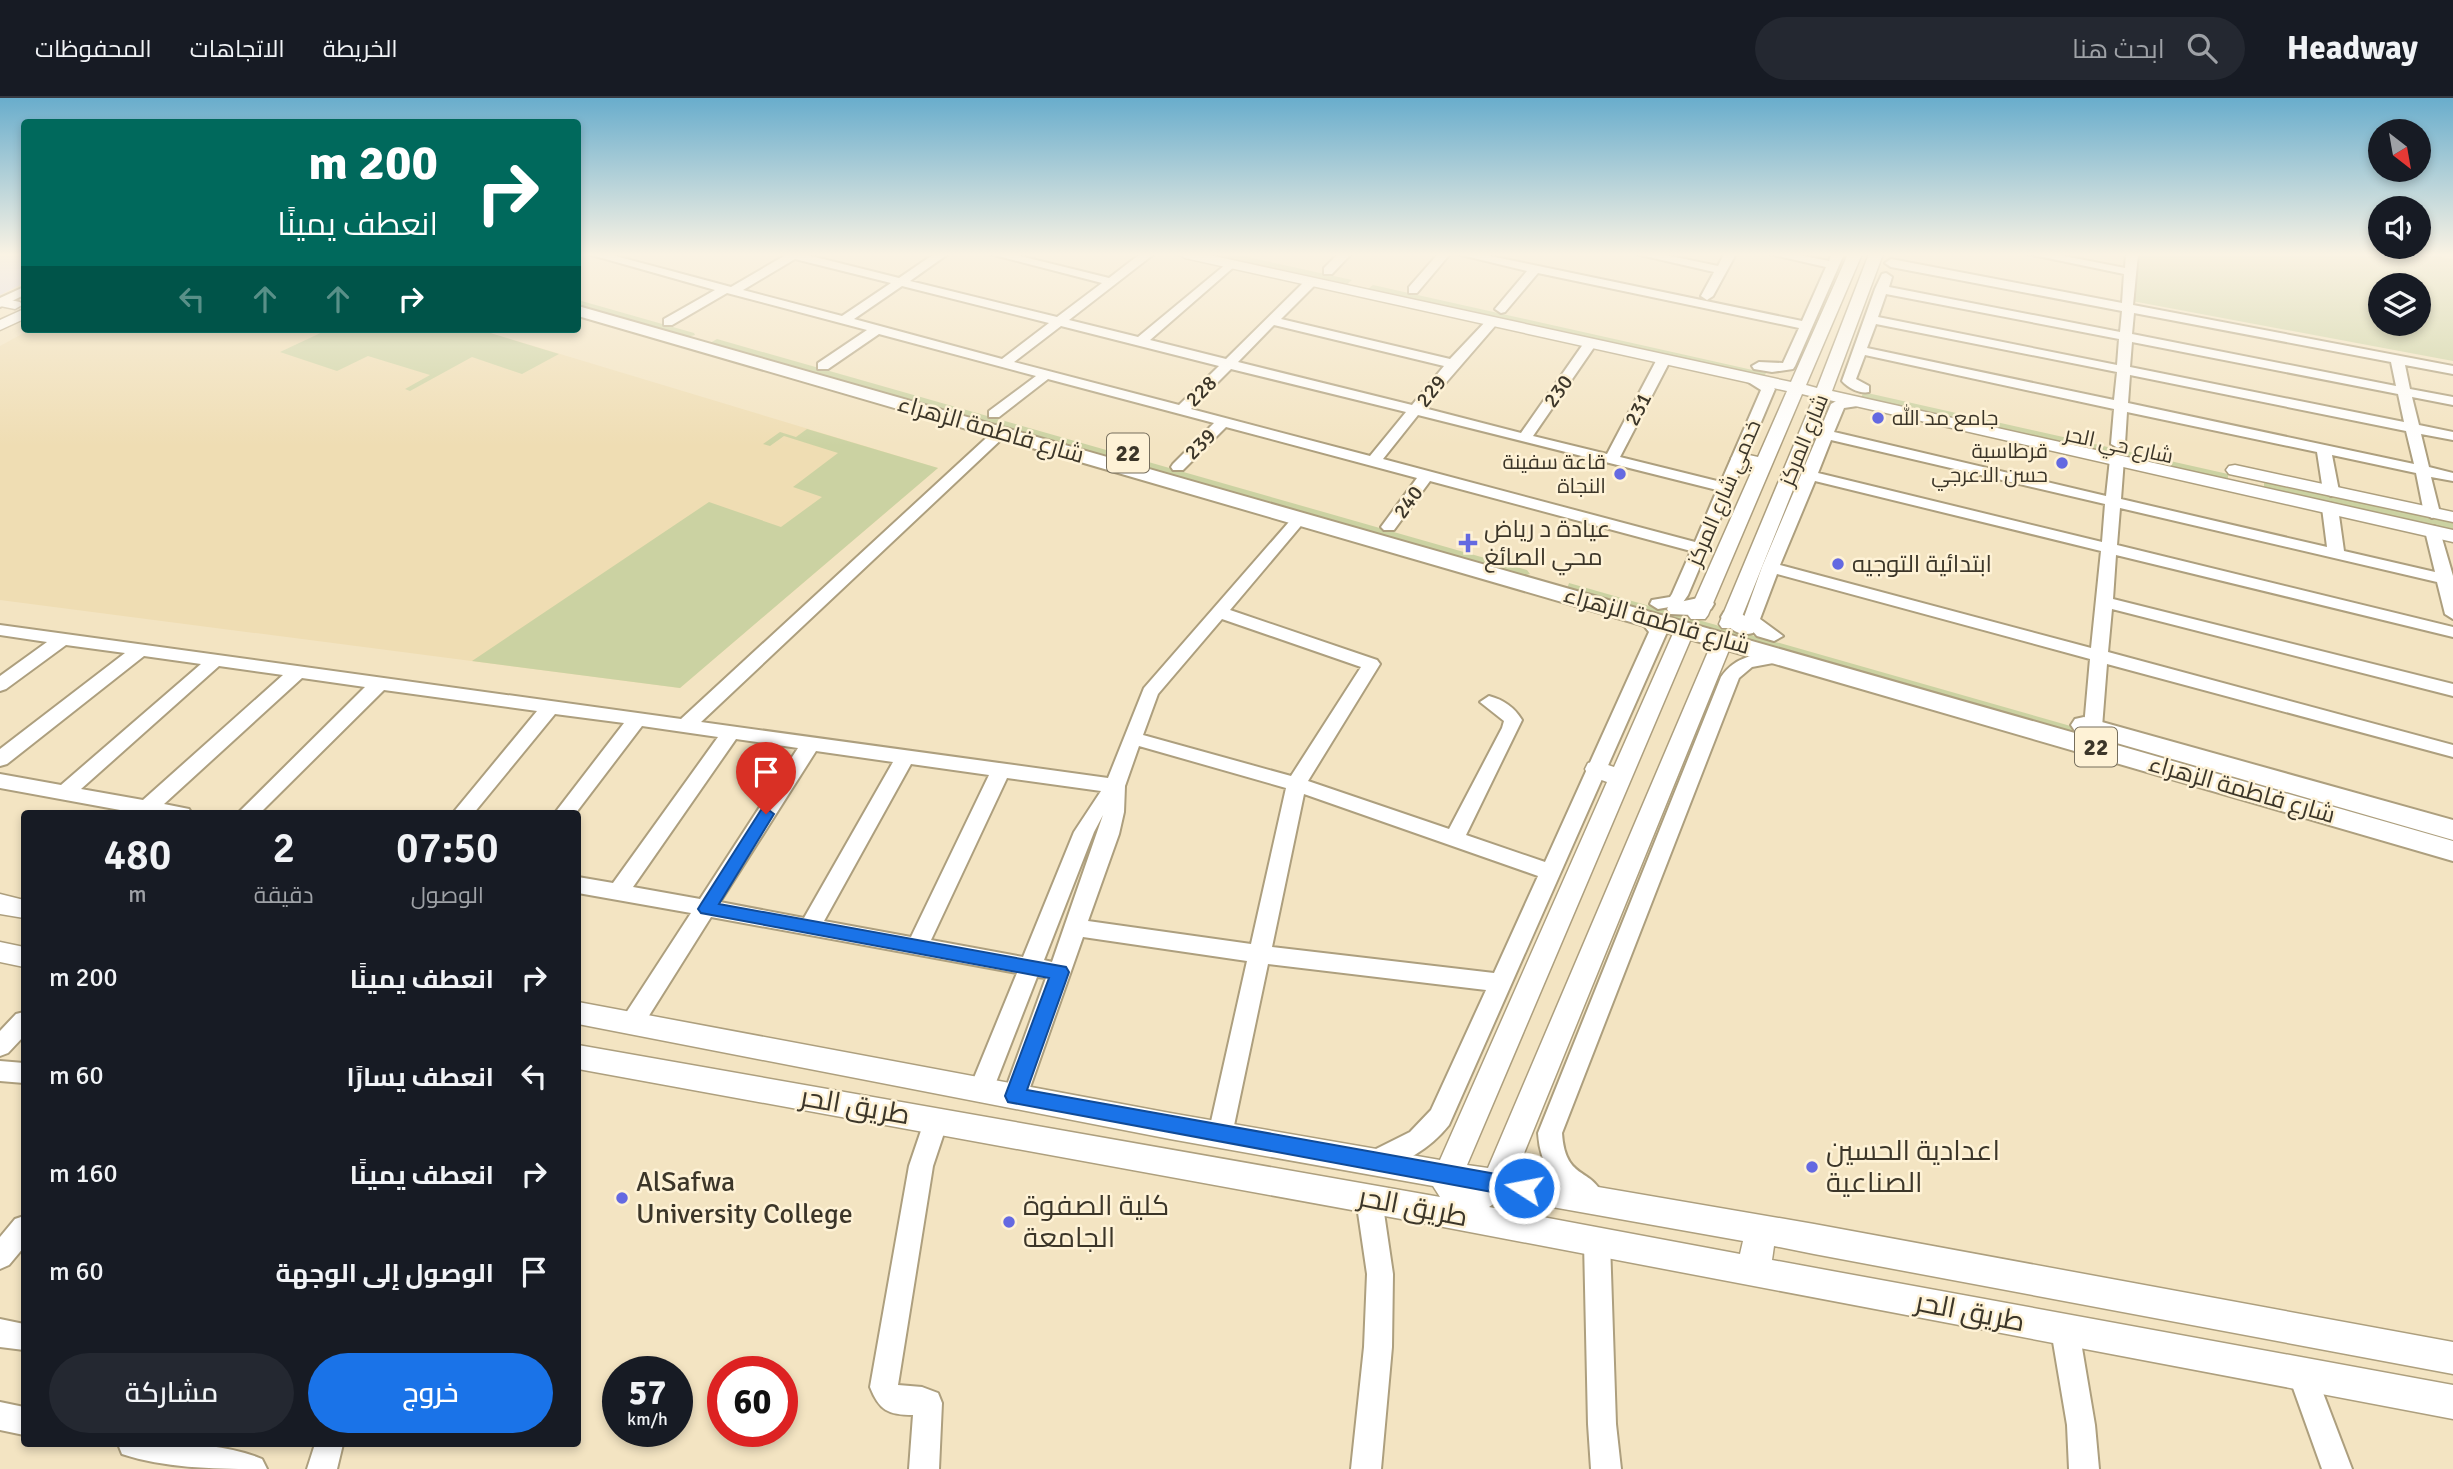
<!DOCTYPE html>
<html lang="ar">
<meta charset="utf-8">
<style>
:root{--surface:#171b24;--page:#242831;--text:#f1f3f6;--muted:#9ea1a6;--line:#363941;--accent:#1a73e8}
body{margin:0;font-family:Signika,Cairo,sans-serif;background:var(--page);color:var(--text);direction:rtl;height:100vh;display:flex;flex-direction:column;font-size:26px;white-space:nowrap}
*{box-sizing:border-box;margin:0}
p{font-size:23px;color:var(--muted)}
.icon{flex:none;width:38px;height:38px;fill:none;stroke:currentColor;stroke-width:2;stroke-linecap:round;stroke-linejoin:round}
.map{position:relative;flex:1;overflow:hidden;direction:ltr}
.details{position:absolute;left:21px;top:712px;width:560px;height:637px;display:flex;flex-direction:column;background:var(--surface);border-radius:7px;box-shadow:0 4px 10px #0003;direction:rtl}
.details>*{flex:none}
.top-card{position:absolute;left:21px;top:21px;width:560px;height:214px;border-radius:7px;box-shadow:0 4px 10px #0003;direction:rtl;background:#00695c;color:#fff;overflow:hidden}
.needle{width:46px;rotate:149deg}
.buttons{position:absolute;left:2368px;top:21px;display:grid;gap:14px}
.buttons a{display:grid;place-items:center;width:63px;height:63px;border-radius:50%;background:var(--surface);box-shadow:0 4px 10px #0003;font-size:35px}
.speed{position:absolute;left:602px;top:1258px;display:flex;gap:14px;font-size:35px;font-weight:700;text-align:center}
.speed>*{display:grid;place-content:center;width:91px;height:91px;border-radius:50%;background:var(--surface);box-shadow:0 4px 10px #0003;line-height:1}
.speed small{font-size:18px;font-weight:400}
.speed .limit{border:10px solid #d22;background:#fff;color:#111}
.pin{position:absolute;display:grid;place-items:center;width:60px;height:60px;color:#fff;margin:-72px -30px;border-radius:50% 50% 50% 0;rotate:-45deg;box-shadow:0 0 7px #0007}
.pin .icon{rotate:45deg}
.me{position:absolute;width:77px;margin:-38px;rotate:281deg;stroke-linejoin:round;filter:drop-shadow(0 0 5px #0008)}
.turn{display:flex;align-items:center;gap:24px;height:147px;padding:0 28px;font-size:32px}
.turn .icon{width:91px;height:91px;stroke-width:2.5}
.turn b{display:block;font-size:49px;line-height:60px}
.lanes{display:flex;align-items:center;height:66px;padding:0 28px;background:#0003;justify-content:center;gap:35px;direction:ltr}
.lanes .off{opacity:.35}
.eta{display:flex;justify-content:space-evenly;align-items:center;height:119px;text-align:center}
.eta b{font-size:42px;font-weight:600;line-height:49px}
.primary-button{display:flex;gap:14px;margin-top:auto;padding:14px 28px}
.primary-button a{flex:1;height:80px;border-radius:42px;background:var(--accent);color:#fff;font-size:28px;font-weight:600;line-height:80px;text-align:center}
.primary-button a+a{background:var(--page);color:var(--text)}
ul{padding:0;list-style:none}
li{display:flex;align-items:center;gap:21px;height:98px;padding:0 28px}
li div{flex:1}
li b{display:block;font-size:26px}
li em{font-style:normal}
header{display:flex;align-items:center;gap:42px;box-sizing:border-box;height:98px;padding:0 35px;background:var(--surface);border-bottom:2px solid var(--line)}
header strong{font-size:33px}
nav{display:flex;gap:38px;margin-inline-start:auto;font-size:24px}
.search{width:490px;height:63px;background:var(--page);display:flex;align-items:center;gap:18px;box-sizing:border-box;padding:0 24px;border-radius:38px;color:var(--muted);font-size:26px}
.map>svg:first-child{display:block}
.built{fill:#efddb3}
.education{fill:#dcd8ee}
.green{fill:#cbd2a2;fill-rule:evenodd}
.lines{fill:none;stroke-linecap:round;stroke-linejoin:round}
.minor-casing{stroke:#ad9f7e;stroke-width:4}
.major-casing{stroke:#ad9f7e;stroke-width:3}
.highway-casing{stroke:#ad9f7e;stroke-width:4}
.minor{fill:#fff;fill-rule:evenodd}
.major{fill:#fff;fill-rule:evenodd}
.highway{fill:#fff;fill-rule:evenodd}
.route{fill:#1a73e8;stroke:#114b97;stroke-width:2}
.poi-dot{fill:#6469e1;stroke:#fef2d6;stroke-width:2.5}
.labels{text-anchor:middle;dominant-baseline:central;stroke-width:5;stroke-linejoin:round;paint-order:stroke}
.far-street-label{font-size:21px;fill:#3c3629;stroke:#fef2d6}
.far-poi-label{font-size:21px;fill:#3c3629;stroke:#fef2d6;text-anchor:end}
.shield{fill:#fef2d6;stroke:#766e5d;stroke-width:2}
.shield-label{font-size:23px;font-weight:bold;fill:#3c3629}
.street-label{font-size:24px;fill:#3c3629;stroke:#fef2d6}
.poi-label{font-size:24px;fill:#3c3629;stroke:#fef2d6;text-anchor:start}
.near-street-label{font-size:28px;fill:#3c3629;stroke:#fef2d6}
.near-poi-label{font-size:28px;fill:#3c3629;stroke:#fef2d6;text-anchor:start}
</style>
<header>
<strong>Headway</strong>
<div class="search"><svg class="icon" aria-label="search" viewBox="0 0 24 24"><circle cx="10" cy="10" r="6"/><path d="M15 15l6 6"/></svg>ابحث هنا</div>
<nav><a>الخريطة</a><a>الاتجاهات</a><a>المحفوظات</a></nav>
</header>
<div class="map">
<svg width="2453" height="1371" viewBox="0 0 2453 1371">
<rect width="100%" height="100%" fill="#f3e4c2"/>
<path class="built" d="M31,231H477L938,370L680,590L0,502V248Z"/>
<path class="education" d="M0,156H24V185L0,197Z"/>
<path class="green" d="M1211,156H1234L1352,182L1347,186Z
M2136,156H2422L2453,161V263L2132,203ZM2380,187H2418V226H2380Z
M1373,187L1766,275L1763,281L1368,191Z
M578,202L694,235L695,237L687,239L578,208Z
M329,231H477L559,256L522,276L472,259L410,293L405,291L430,277L368,258L337,273L280,254Z
M717,241L1527,472L1530,476L1522,478L710,245Z
M1863,294L2228,376V382L1861,301Z
M807,331L938,370L680,590L472,563L709,404L781,429L822,399L793,389L838,355L784,338L770,348L763,346L780,334L796,339Z
M2264,383L2453,425V432L2264,390Z
M1569,485L2453,737V747L1567,491Z"/>
<g class="lines">
<defs>
<path id="minor" d="M588,156H608L731,189L784,158L782,156H803L899,180L934,156H948L910,183L1057,219L1102,185L990,156H1012L1109,180L1140,156H1154L1069,222L1138,239L1231,162L1237,166L1235,168L1150,242L1226,261L1307,181L1311,180L1317,184L1315,187L1281,221L1450,261L1487,222H1495V228L1424,310L1521,335L1586,242L1591,241L1597,245L1533,338L1607,356L1657,261L1664,257L1671,261L1620,359L1721,384L1761,292L1742,280L1749,276L1764,280L1775,291L1688,497L1681,507L1658,511L1650,506L1652,502L1670,499L1672,496L1691,453L1430,383L1394,432H1384L1381,429L1417,380L1226,329L1183,372H1173L1171,369L1173,366L1214,325L1048,281L999,319H989V313L1036,278L879,236L828,271H818V265L867,232L727,195L672,227H664V221L715,192ZM795,161L891,185L842,218L743,192ZM902,188L1049,225L1002,261L854,221ZM1274,227L1444,268L1412,307L1238,264ZM1061,228L1219,268L1179,307L1014,264ZM1231,271L1406,314L1370,358L1191,311ZM1418,317L1717,392L1695,444L1383,361Z
M1338,156H1351L1332,176H1324V170Z
M1438,156H1450L1417,195H1409V189Z
M1457,156H1481L1802,223L1826,169L1769,156H1795L1829,163L1832,156H1844L1795,268L1793,271L1772,274L1754,271L1752,268L1759,264L1783,265L1799,230L1538,175L1505,214L1501,215L1495,211L1527,173Z
M1636,156H1661L1718,168L1724,156H1736L1713,198L1707,202L1701,198L1714,174Z
M2028,156H2054L2125,170L2126,156H2138L2133,207L2453,268V276L2405,267L2410,291L2453,299V307L2412,299L2419,327L2453,334V342L2421,336L2429,369L2453,375V383L2431,379L2440,415L2432,420L2424,415L2416,375L2332,357L2339,393L2331,398L2323,393L2317,354L2127,314L2125,346L2118,350L2111,346L2114,311L1865,257L1856,281L1869,288V294C1860,296 1848,290 1842,283L1875,191L1882,176L1886,175L1892,179L1889,189L2120,234L2122,213L1891,169L1885,165L1891,161L2122,205L2124,176ZM1886,196L2119,241L2117,267L1878,219ZM2134,215L2391,264L2396,288L2132,236ZM1876,226L2117,274L2114,302L1867,250ZM2132,244L2398,296L2404,324L2130,269ZM2130,277L2406,333L2414,366L2128,305Z
M24,189V197L0,209V200Z
M1859,300L1864,301V307L1844,310L1834,334L2106,398L2110,361L2117,357L2124,361L2121,401L2327,449L2322,410L2330,405L2338,410L2344,453L2435,474L2425,433L2433,428L2439,430L2453,478V521L2445,516L2437,484L2120,410L2117,447L2453,529V539L2116,457L2113,501L2453,586V598L2112,511L2108,554L2453,647V659L2107,566L2102,629L2100,633H2086L2084,629L2090,561L1777,476L1760,521L1783,538L1774,543L1757,538L1743,522L1762,469L1831,306L1838,302ZM1831,342L2105,406L2102,444L1818,375ZM1815,383L2101,453L2091,550L1780,467Z
M1001,330L1008,334L1006,337L701,624L1108,680L1144,590L1295,417L1300,415L1308,420L1305,423L1230,512L1377,562L1380,566L1308,683L1449,731L1502,630L1504,623L1480,604L1489,598C1504,602 1514,609 1522,622L1466,737L1545,764L1649,534L1637,519L1645,514C1655,516 1663,524 1667,534L1449,1027C1429,1052 1405,1064 1375,1075L1366,1072L1363,1064L1366,1056L1410,1034L1431,1012L1486,892L1268,866L1232,1037L1229,1045L1220,1048L1211,1045L1208,1037L1247,863L1083,839L1027,998L1023,1005L1015,1008L1007,1005L1003,998L1046,880L1037,879L993,992L989,999L981,1002L973,999L969,992L1017,875L711,819L640,932L632,934L624,932L621,925L624,918L691,815L578,795V779L613,785L718,639L642,628L575,716H554L624,625L555,616L473,716H452L537,613L384,592L259,716H237L365,589L302,580L164,706L189,711L192,716H142L0,690V676L61,687L201,566L144,558L7,666L0,668V651L125,555L66,547L6,591L0,593V578L47,544L0,537V527L681,621L996,331ZM1222,521L1361,569L1291,678L1143,637L1158,596ZM219,568L283,577L143,702L81,691ZM736,641L798,650L700,801L633,789ZM1139,648L1286,690L1251,846L1088,823L1119,736L1124,714L1125,688ZM816,653L893,664L804,820L720,804ZM911,666L989,677L911,839L824,823ZM1007,680L1101,693L1074,734L1023,859L931,842ZM1304,696L1538,778L1494,875L1272,849ZM1103,717L1052,864L1044,862L1094,734Z
M1783,552L1792,558L1789,562L1752,569L1739,580L1562,1035C1565,1082 1590,1069 1603,1097L1599,1105L1590,1109C1558,1096 1540,1069 1538,1035L1721,579C1736,557 1758,556 1783,552Z
M24,914V938L8,955L0,958V933L16,916Z
M0,963L24,965V985L0,983Z
M936,1012L945,1015L948,1023L933,1068L898,1287L922,1289L938,1295L942,1305L939,1371H909L913,1317C888,1317 879,1312 870,1289L909,1068L927,1015Z
M1369,1089L1378,1093L1382,1101L1393,1176L1392,1249L1381,1371H1351L1364,1249L1367,1176L1356,1101L1360,1093Z
M24,1118V1149L9,1167L0,1171V1139L15,1121Z
M1597,1132L1606,1135L1610,1144L1616,1326L1621,1371H1591L1588,1326L1584,1144L1588,1135Z
M2065,1218L2075,1222L2079,1232L2095,1327L2099,1371H2069L2067,1327L2051,1232L2055,1222Z
M0,1221L24,1226V1252L0,1249Z
M2302,1262L2312,1266L2352,1371H2322L2288,1276L2292,1266Z
M0,1304L24,1309V1337L0,1332Z
M118,1346C166,1346 217,1342 262,1361L267,1371C218,1371 168,1371 122,1356Z
M315,1346H343L337,1371H307Z"/>
<path id="major" d="M1178,156H1205L1791,284L1848,156H1862L1806,287L1817,290L1869,156H1883L1832,293L2453,432V444L1829,302L1739,526L1736,530H1722L1719,526L1814,299L1802,296L1708,517L1705,521H1691L1688,517L1754,368L1734,364L1731,360L1740,355L1758,359L1787,293L1185,160Z
M0,200L20,204L22,207L15,211L0,208Z
M24,211V221L0,232V222Z
M2235,367L2453,414V424L2229,376L2226,372L2229,368Z
M1685,525L1692,527L1695,531L1467,1067L1488,1070L1713,542L1716,537H1730L1733,542L1516,1075L1814,1126L2453,1244V1276L1814,1156L1774,1148L1772,1162L2453,1287V1321L1412,1123L578,971V947L1440,1099L1433,1088L1170,1041L578,926V904L1170,1015L1440,1062L1607,684L1588,677L1585,671L1588,665L1596,663L1614,669L1675,531L1678,527ZM1502,1100L1743,1143L1740,1156L1489,1109Z
M0,796L24,802V820L0,816Z
M0,844L24,849V869L0,864Z"/>
<path id="highway" d="M578,208L2453,743V763L578,218Z
M1703,499L1711,501L1714,506L1711,511L1692,517L1670,516L1667,511L1670,506Z
M1732,512C1742,515 1751,521 1757,530L1753,535C1739,539 1729,531 1721,519L1724,514Z
M2084,619L2453,722V742L2075,633L2071,627L2075,621Z"/>
</defs>
<use href="#minor" class="minor-casing"/>
<use href="#major" class="major-casing"/>
<use href="#highway" class="highway-casing"/>
<use href="#minor" class="minor"/>
<use href="#major" class="major"/>
<use href="#highway" class="highway"/>
</g>
<linearGradient id="sky" x2="0" y2="1"><stop stop-color="#69adcc"/><stop offset="0.45" stop-color="#faf3e4"/><stop offset="1" stop-color="#faf3e4" stop-opacity="0"/></linearGradient>
<rect width="2453" height="348" fill="url(#sky)"/>
<path class="route" d="M766,710L774,716L719,806L1066,869L1069,874L1027,992L1524,1081L1532,1083L1535,1090L1532,1097L1524,1100L1008,1004L1005,998L1049,880L701,815L698,811L701,806L761,712Z"/>
<g class="poi-dot">
<circle cx="1878" cy="320" r="7"/>
<circle cx="2062" cy="365" r="7"/>
<circle cx="1620" cy="376" r="7"/>
<path d="M1464.5 434.5h7v7h7v7h-7v7h-7v-7h-7v-7h7z"/>
<circle cx="1838" cy="466" r="7"/>
<circle cx="1812" cy="1069" r="7"/>
<circle cx="622" cy="1100" r="7"/>
<circle cx="1009" cy="1124" r="7"/>
</g>
<g class="labels">
<g class="far-street-label">
<text transform="translate(1201 293) rotate(-45)">228</text>
<text transform="translate(1431 293) rotate(-51)">229</text>
<text transform="translate(1558 293) rotate(-55)">230</text>
<text transform="translate(1638 311) rotate(-63)">231</text>
<text transform="translate(1804 342) rotate(-68)">شارع المركز</text>
<text transform="translate(1200 346) rotate(-45)">239</text>
<text transform="translate(2119 347) rotate(12)">شارع حي الحر</text>
<text transform="translate(1724 395) rotate(-67)">خدمي شارع المركز</text>
<text transform="translate(1408 404) rotate(-54)">240</text>
</g>
<g class="far-poi-label">
<text x="1892" y="320" text-anchor="start">جامع مد الله</text>
<text x="2048" y="353">قرطاسية<tspan x="2048" dy="24">حسن الاعرجي</tspan></text>
<text x="1606" y="364">قاعة سفينة<tspan x="1606" dy="24">النجاة</tspan></text>
</g>
<g class="shield">
<rect x="1107" y="335.5" width="42" height="39" rx="5"/>
<rect x="2075" y="629.5" width="42" height="39" rx="5"/>
</g>
<g class="shield-label">
<text x="1128" y="355">22</text>
<text x="2096" y="649">22</text>
</g>
<g class="street-label">
<text transform="translate(991 331) rotate(16)">شارع فاطمة الزهراء</text>
<text transform="translate(1657 522) rotate(16)">شارع فاطمة الزهراء</text>
<text transform="translate(2242 691) rotate(16)">شارع فاطمة الزهراء</text>
</g>
<g class="poi-label">
<text x="1484" y="431">عيادة د رياض<tspan x="1484" dy="28">محي الصائغ</tspan></text>
<text x="1852" y="466">ابتدائية التوجيه</text>
</g>
<g class="near-street-label">
<text transform="translate(855 1008) rotate(10)">طريق الحر</text>
<text transform="translate(1413 1109) rotate(11)">طريق الحر</text>
<text transform="translate(1970 1214) rotate(11)">طريق الحر</text>
</g>
<g class="near-poi-label">
<text x="1826" y="1053">اعدادية الحسين<tspan x="1826" dy="32">الصناعية</tspan></text>
<text x="636" y="1084">AlSafwa<tspan x="636" dy="32">University College</tspan></text>
<text x="1023" y="1108">كلية الصفوة<tspan x="1023" dy="32">الجامعة</tspan></text>
</g>
</g>
</svg>
<div class="buttons">
<a><svg class="needle" viewBox="-14 -14 28 28"><path d="M0-13l5 13h-10z" fill="#e53935"/><path d="M0 13l5-13h-10z" fill="#9ea1a6"/></svg></a>
<a><svg class="icon" aria-label="sound" viewBox="0 0 24 24"><path d="M4 9h4l5-4v14l-5-4H4zM17 9q2 3 0 6"/></svg></a>
<a><svg class="icon" aria-label="layers" viewBox="0 0 24 24"><path d="M12 4l9 5-9 5-9-5zM3 14l9 5 9-5"/></svg></a>
</div>
<div class="speed"><div>57<small>km/h</small></div><div class="limit">60</div></div>
<div class="pin" style="left:766px;top:716px;background:#d93025"><svg class="icon" aria-label="arrive" viewBox="0 0 24 24"><path d="M6 21V4h12l-3 4 3 4H6"/></svg></div>
<svg class="me" style="left:1524px;top:1090px" viewBox="-20 -20 40 40"><circle r="17" fill="#1a73e8" stroke="#fff" stroke-width="3"/><path d="M0-11L8 9 0 5-8 9z" fill="#fff"/></svg>
<div class="top-card">
<div class="turn"><svg class="icon" aria-label="right" viewBox="0 0 24 24"><path d="M7 20v-9h11M14 6l5 5-5 5"/></svg><div><b>200 m</b>انعطف يمينًا</div></div>
<div class="lanes"><svg class="icon off" aria-label="left" viewBox="0 0 24 24"><path d="M17 20v-9H6M10 6l-5 5 5 5"/></svg><svg class="icon off" aria-label="ahead" viewBox="0 0 24 24"><path d="M12 20V5M6 11l6-6 6 6"/></svg><svg class="icon off" aria-label="ahead" viewBox="0 0 24 24"><path d="M12 20V5M6 11l6-6 6 6"/></svg><svg class="icon" aria-label="right" viewBox="0 0 24 24"><path d="M7 20v-9h11M14 6l5 5-5 5"/></svg></div>
</div>
<section class="details">
<div class="eta">
<div><b>07:50</b><p>الوصول</p></div>
<div><b>2</b><p>دقيقة</p></div>
<div><b>480</b><p>m</p></div>
</div>
<ul>
<li><svg class="icon" aria-label="right" viewBox="0 0 24 24"><path d="M7 20v-9h11M14 6l5 5-5 5"/></svg><div><b>انعطف يمينًا</b></div><em>200 m</em></li>
<li><svg class="icon" aria-label="left" viewBox="0 0 24 24"><path d="M17 20v-9H6M10 6l-5 5 5 5"/></svg><div><b>انعطف يسارًا</b></div><em>60 m</em></li>
<li><svg class="icon" aria-label="right" viewBox="0 0 24 24"><path d="M7 20v-9h11M14 6l5 5-5 5"/></svg><div><b>انعطف يمينًا</b></div><em>160 m</em></li>
<li><svg class="icon" aria-label="arrive" viewBox="0 0 24 24"><path d="M6 21V4h12l-3 4 3 4H6"/></svg><div><b>الوصول إلى الوجهة</b></div><em>60 m</em></li>
</ul>
<div class="primary-button"><a>خروج</a><a>مشاركة</a></div>
</section>
</div>
